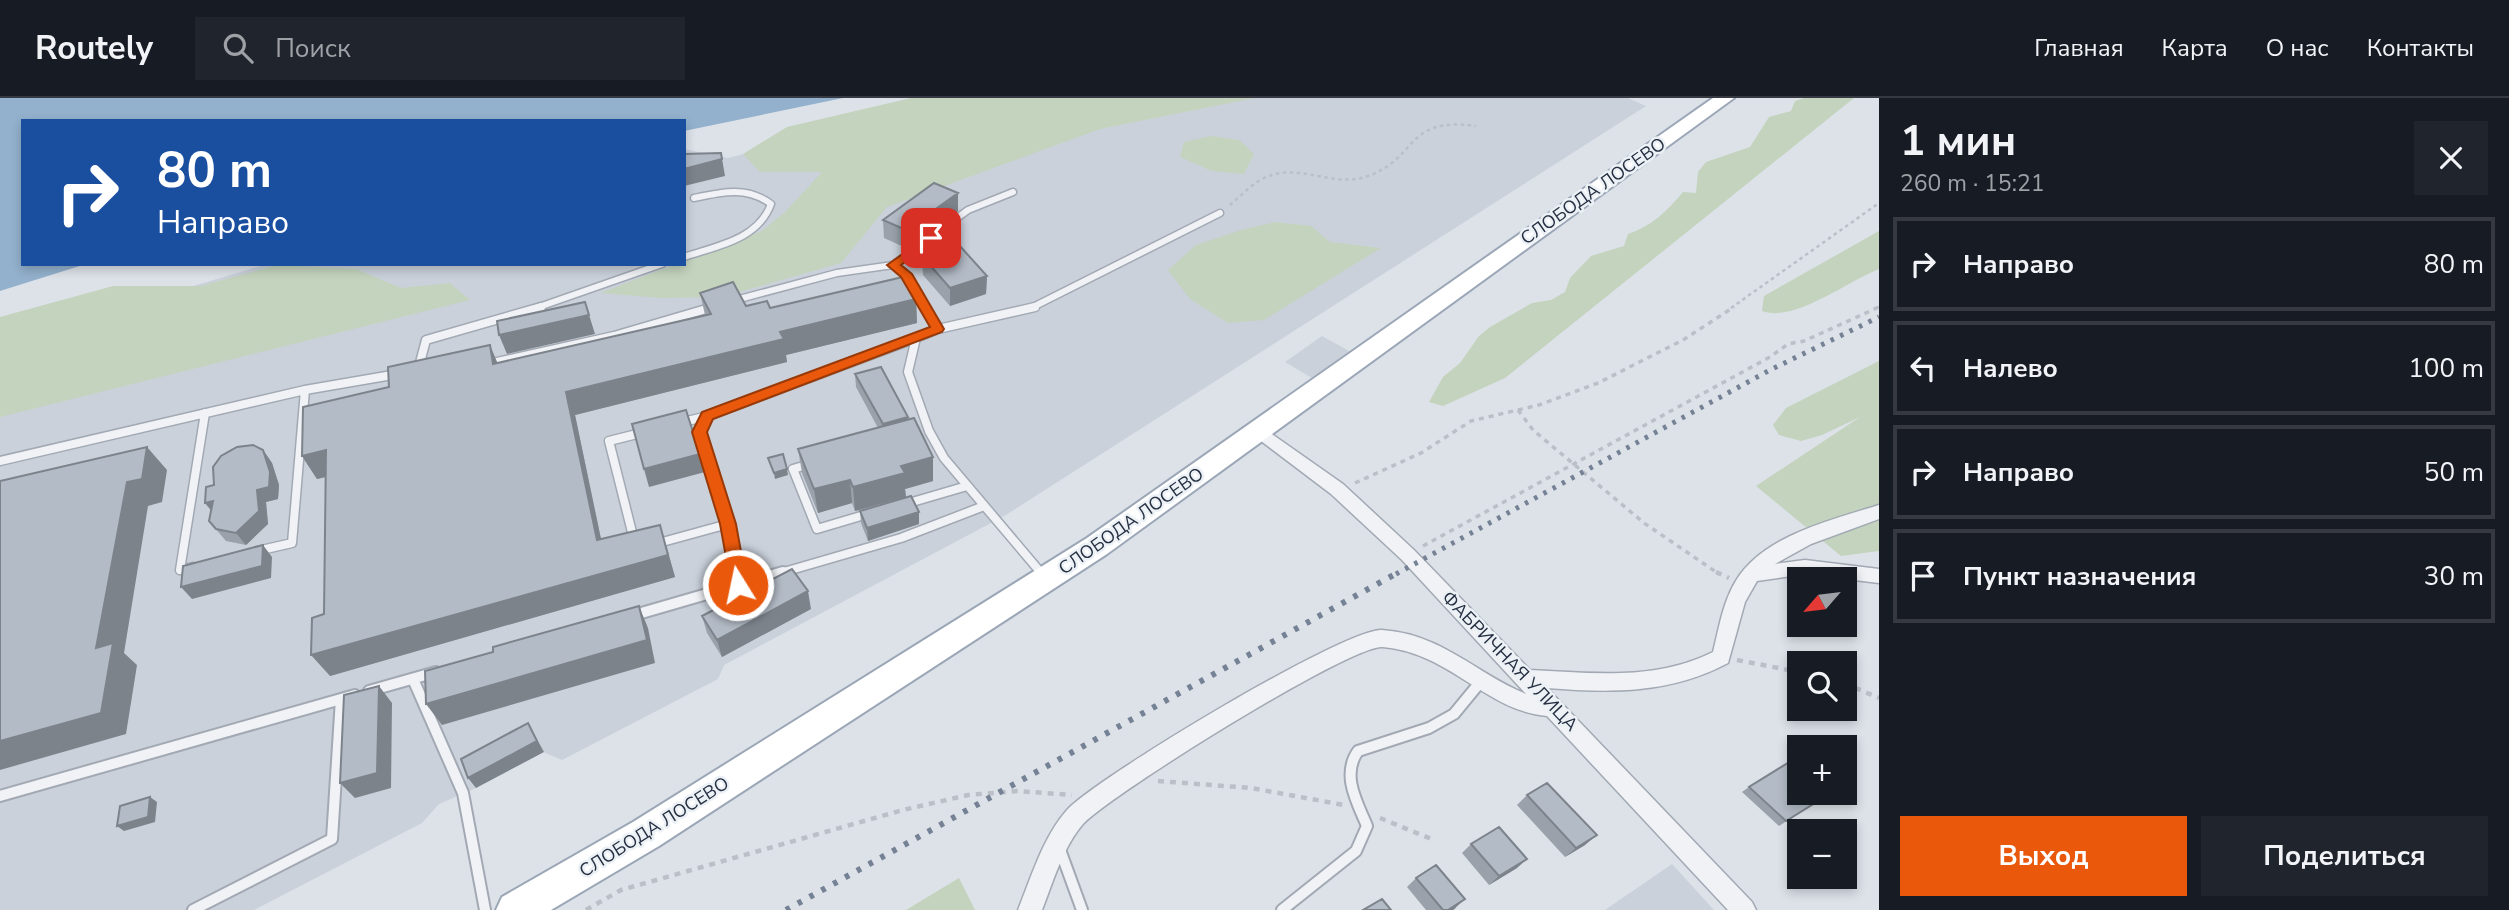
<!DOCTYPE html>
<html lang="ru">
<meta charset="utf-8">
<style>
:root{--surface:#171b24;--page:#20242c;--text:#f1f3f6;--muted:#9ea1a6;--line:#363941;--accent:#ea580c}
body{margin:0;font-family:"Nunito Sans",sans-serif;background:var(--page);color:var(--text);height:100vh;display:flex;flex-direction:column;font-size:26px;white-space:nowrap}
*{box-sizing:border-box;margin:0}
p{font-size:23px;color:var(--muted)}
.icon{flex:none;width:38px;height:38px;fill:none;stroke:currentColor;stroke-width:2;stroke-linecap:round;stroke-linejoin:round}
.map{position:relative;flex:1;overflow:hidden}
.details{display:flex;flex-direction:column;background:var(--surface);width:630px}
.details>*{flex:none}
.top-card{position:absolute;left:21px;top:21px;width:665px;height:147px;border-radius:0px;box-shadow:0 4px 10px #0003;background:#1a4fa0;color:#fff;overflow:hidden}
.needle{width:46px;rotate:242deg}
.fabs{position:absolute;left:1787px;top:469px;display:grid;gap:14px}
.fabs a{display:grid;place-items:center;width:70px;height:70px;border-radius:0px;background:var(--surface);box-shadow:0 4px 10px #0003;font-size:35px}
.pin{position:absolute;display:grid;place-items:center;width:60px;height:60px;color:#fff;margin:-30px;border-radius:14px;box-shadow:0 4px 10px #0006}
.me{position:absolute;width:77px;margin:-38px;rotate:350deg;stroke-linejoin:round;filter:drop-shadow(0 0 5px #0008)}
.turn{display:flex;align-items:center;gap:24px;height:147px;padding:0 21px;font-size:32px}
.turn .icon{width:91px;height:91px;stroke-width:2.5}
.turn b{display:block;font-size:49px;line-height:60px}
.round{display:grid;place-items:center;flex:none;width:74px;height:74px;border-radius:0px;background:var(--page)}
.headline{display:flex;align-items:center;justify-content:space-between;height:119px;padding:0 21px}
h1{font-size:42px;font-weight:700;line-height:52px}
.button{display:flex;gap:14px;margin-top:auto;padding:14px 21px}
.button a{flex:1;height:80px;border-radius:0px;background:var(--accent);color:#fff;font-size:28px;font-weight:700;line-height:80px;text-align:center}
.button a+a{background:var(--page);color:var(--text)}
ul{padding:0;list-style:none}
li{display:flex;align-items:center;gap:21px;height:94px;margin:0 14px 10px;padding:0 7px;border:4px solid var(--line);border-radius:0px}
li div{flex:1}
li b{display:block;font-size:26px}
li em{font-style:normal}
header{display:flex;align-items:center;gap:42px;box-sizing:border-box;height:98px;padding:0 35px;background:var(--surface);border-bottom:2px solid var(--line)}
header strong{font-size:33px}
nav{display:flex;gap:38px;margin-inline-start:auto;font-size:24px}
.search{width:490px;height:63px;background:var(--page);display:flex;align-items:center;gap:18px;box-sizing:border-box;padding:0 24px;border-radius:0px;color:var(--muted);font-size:26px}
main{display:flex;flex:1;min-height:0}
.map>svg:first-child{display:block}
.built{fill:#cad1db}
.green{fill:#c3d3bd}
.water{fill:#93b1cd}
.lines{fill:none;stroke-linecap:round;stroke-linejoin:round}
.lane-far2-casing{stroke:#a2a9b3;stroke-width:9}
.lane-far1-casing{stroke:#a2a9b3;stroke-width:11}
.lane-casing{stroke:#a2a9b3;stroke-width:14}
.street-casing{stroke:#a2a9b3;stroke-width:3}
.primary-casing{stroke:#9ba6b6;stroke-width:4}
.path-far2{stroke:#bbbfc7;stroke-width:2.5;stroke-dasharray:3.5 3.5;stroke-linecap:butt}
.path-far1{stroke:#bbbfc7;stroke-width:3.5;stroke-dasharray:5 5;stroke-linecap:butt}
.path{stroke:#bbbfc7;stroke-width:4.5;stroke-dasharray:6 6;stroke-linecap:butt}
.lane-far2{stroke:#f0f2f6;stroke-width:6}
.lane-far1{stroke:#f0f2f6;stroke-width:8}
.lane{stroke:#f0f2f6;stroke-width:10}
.street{fill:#f0f2f6;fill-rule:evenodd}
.primary{fill:#fff;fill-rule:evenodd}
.rail-far1{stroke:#758194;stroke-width:5;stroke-dasharray:3.5 7;stroke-linecap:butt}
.rail{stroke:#758194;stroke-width:6;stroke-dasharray:4.5 9;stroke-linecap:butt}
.wall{fill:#9aa1aa}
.shaded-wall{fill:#7d838b}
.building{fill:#b3bbc6;stroke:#7d838b;stroke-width:2}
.route{fill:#ea580c;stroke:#983908;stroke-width:2}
.labels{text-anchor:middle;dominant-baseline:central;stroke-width:5;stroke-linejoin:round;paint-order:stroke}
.street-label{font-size:18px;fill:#252f41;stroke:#ecf1f6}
</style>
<header>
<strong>Routely</strong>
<div class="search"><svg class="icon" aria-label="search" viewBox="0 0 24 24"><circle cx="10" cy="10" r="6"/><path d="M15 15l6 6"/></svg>Поиск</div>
<nav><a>Главная</a><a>Карта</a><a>О нас</a><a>Контакты</a></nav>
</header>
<main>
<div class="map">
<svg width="1879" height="812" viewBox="0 0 1879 812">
<rect width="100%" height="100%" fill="#dde2e9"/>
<path class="built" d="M960,0H1628L1646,8L1006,417L724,567L718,581L562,662L543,654L476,690L439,706L422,725L254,812H0V246L267,166H684V51L728,60Z
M1322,238L1349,253L1312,280L1285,264Z
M1672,766L1714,812H1605Z"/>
<path class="green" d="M911,0H1255L1100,31L887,109L841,165L722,199L662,200L600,195L676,166H684V163L760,134L784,115L822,74H760L743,56L787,29Z
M1804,0H1854L1505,280L1443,308L1429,304L1443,279L1460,265L1479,238L1490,229L1532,205L1551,202L1565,194L1570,180L1591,158L1624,148L1628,136C1652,128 1667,113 1683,94L1696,95L1698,74L1706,64L1750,49L1769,19L1791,13L1795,3Z
M1211,38L1239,42L1254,56L1244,76L1212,73L1180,59L1184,44Z
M1275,124L1311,128L1330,144L1381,150L1264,222L1228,225L1190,201L1168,172L1196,147L1241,132Z
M1879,133V171C1848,183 1794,225 1762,213L1764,198Z
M277,167L356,171L401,190L450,185L470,202L0,319V219L113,188H201Z
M1879,263V453L1841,458L1756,388L1860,319L1822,337L1801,343L1779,337L1773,327L1786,310Z
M959,780L975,812H906Z"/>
<path class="water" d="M0,0H843L684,33V23H23V166H86L0,193Z"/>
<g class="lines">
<defs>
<path id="lane-far2" d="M684,159C716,148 758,142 771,106C747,88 722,94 694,100
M893,167L968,112L1013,94
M732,203L837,175L893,167L906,176L926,210
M536,210L662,166
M707,210L715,208
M1031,210L1220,115"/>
<path id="lane-far1" d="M925,209L938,231L916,240L908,274L929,333L944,360L1042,476
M938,231L1035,209
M488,266L614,238L713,209
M418,272L426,242L541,209
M679,325L708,318
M0,363L305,292L398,276
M810,366L793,371L817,431L871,415
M902,407L967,388
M634,442L609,343L645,334
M655,446L728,426
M257,453L292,445L305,292
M193,469L180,472L205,315
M736,476L728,426L700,334L708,318L916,240
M777,476L901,440L984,408"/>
<path id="lane" d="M1041,474L1045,479
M738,487L783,474
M631,518L738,487L736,474
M413,581L463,695L485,812
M369,593L436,574
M0,698L355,597
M1059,749L1082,812
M193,812L332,741L341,601
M1282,812L1356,753L1367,728C1357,704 1341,677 1358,653L1429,630L1454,616L1482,582"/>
<path id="street" d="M1259,327L1343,386L1414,452L1530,572C1592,575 1655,583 1713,554C1719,530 1723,503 1737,481C1765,437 1832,422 1879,407V421L1811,446L1775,466L1805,462L1879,471V485L1805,476L1757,483L1745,504L1728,565C1670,596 1611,595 1547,590L1752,804L1756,812H1728L1547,618C1486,613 1451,555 1383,549C1351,546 1110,697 1083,726C1063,749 1053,784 1042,812H1018C1031,780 1043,739 1067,712C1096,680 1345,530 1382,532C1442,536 1475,575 1526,596L1402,462L1331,396L1253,337L1251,333Z"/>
<path id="primary" d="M1713,0H1734L1107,456L659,748L551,812H496L502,799L633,724L1087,440Z"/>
</defs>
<use href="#lane-far2" class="lane-far2-casing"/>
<use href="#lane-far1" class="lane-far1-casing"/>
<use href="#lane" class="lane-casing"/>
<use href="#street" class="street-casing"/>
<use href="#primary" class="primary-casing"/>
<path class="path-far2" d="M1230,107C1242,97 1254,83 1269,78C1300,66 1333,89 1365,79C1419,62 1403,18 1476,28
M1731,210L1879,105
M1876,210L1879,209"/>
<path class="path-far1" d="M1518,312L1533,332L1644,425L1719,476
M1355,385L1421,355L1471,323L1539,307L1598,285L1683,242L1734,209
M1423,448L1770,259L1788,246L1804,243L1879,209"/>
<path class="path" d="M1716,474L1729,480
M1737,562L1799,574
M1844,585L1879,600
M1158,683L1251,690L1344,707
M1380,720L1434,742
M586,812L621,792L903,712L968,697L1017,693L1072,697"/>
<use href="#lane-far2" class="lane-far2"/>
<use href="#lane-far1" class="lane-far1"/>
<use href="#lane" class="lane"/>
<use href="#street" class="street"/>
<use href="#primary" class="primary"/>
<path class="rail-far1" d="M1396,476L1770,272L1879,219"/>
<path class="rail" d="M786,812L1399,474"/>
</g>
<path class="wall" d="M958,95V113L906,150L884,140L883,122Z
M922,158L987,178L986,196L950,208L923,177Z
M700,195L746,208L770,210L916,201L917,225L786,257L787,264L575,317L601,441L667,450L675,479L330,578L324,516L326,379L317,381L302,358L498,265L705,217Z
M855,276L908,319V321L933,359V383L905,391L906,399L855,413L852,405L818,415L802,375L798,351L878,330L856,289Z
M263,352L272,365L279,387L278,401L266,404L268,426L246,447L226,443L209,423L211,412L205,405L214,387Z
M860,413L919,426L868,443L861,425Z
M811,511L722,559L707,535L702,518Z
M1749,689L1831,695L1779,728L1742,694Z
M1527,697L1585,747L1565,759L1517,707Z
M1471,746L1517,770L1489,787L1462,755Z
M1416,780L1456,810L1453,812H1426L1407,789Z"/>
<path class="shaded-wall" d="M721,55L725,78L684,88V71Z
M958,95V113L906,150V132Z
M987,178L986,196L950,208V190Z
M916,201L917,225L786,257L787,264L575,317L606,465L597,442L566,294L780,234Z
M585,204L595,236L507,256L499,237Z
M490,247L500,271L493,266Z
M908,319V332L883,339V326Z
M147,349L167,372L162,404L148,408L124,555L137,567L126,636L0,672V643L96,550L127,384Z
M263,352L272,365L279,387L278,401L266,404L268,426L246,447L236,435L257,392Z
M326,352L341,375L317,381L302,358Z
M700,356L705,374L649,389L644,371Z
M933,359V383L905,391L906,399L855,413L853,389L901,368Z
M787,371L788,377L775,381L774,375Z
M850,382L852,405L818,415L814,391Z
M213,403L215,417L205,405Z
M919,414V426L868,443L867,430Z
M660,427L675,479L330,578L311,557Z
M263,447L272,459L271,480L192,501L181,489Z
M808,493L811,511L722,559L717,542Z
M639,508L648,530L655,565L442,627L426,606Z
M379,588L392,605L391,690L355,700L340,685Z
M528,625L544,654L476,690L468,680Z
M150,699L157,704L155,724L124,733L117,728Z
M1597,737L1585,747L1565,759L1576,750Z
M1527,761L1517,770L1489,787L1499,778Z
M1465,801L1453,812H1448Z"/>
<path class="building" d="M721,55L722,61L684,71V56Z
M934,85L958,95L906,132L883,122Z
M959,147L987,178L950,190L922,158Z
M903,179L916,201L780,234L784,241L566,294L597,442L660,427L668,457L311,557L312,520L324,516L326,352L302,358L303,309L389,289L388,269L490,247L493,266L711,216L700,195L733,184L746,208L767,203L770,210Z
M585,204L589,217L499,237L497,223Z
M881,269L908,319L883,326L855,276Z
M686,312L700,356L644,371L632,326Z
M914,320L933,359L901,368L905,375L853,389L850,382L814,391L798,351Z
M253,347L263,352L270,374L269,389L257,392L259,413L236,435L216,431L209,423L213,403L205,405L206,389L214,387L213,369L221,358L237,349Z
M147,349L142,381L127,384L96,550L113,545L101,615L0,643V383Z
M783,356L787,371L774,375L768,360Z
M911,398L919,414L867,430L860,413Z
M263,447L262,468L181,489L183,468Z
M792,471L808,493L717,542L702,518Z
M639,508L647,542L426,606L425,573L493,554V549Z
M379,588L377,675L340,685L344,597Z
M528,625L537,643L468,680L461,661Z
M1799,658V695H1831L1786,723L1749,689Z
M1547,685L1597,737L1576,750L1527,697Z
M150,699L148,719L117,728L120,708Z
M1499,729L1527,761L1499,778L1471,746Z
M1436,767L1465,801L1448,812H1443L1416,780Z
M1382,801L1391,812H1363Z"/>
<path class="route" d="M931,136L937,140L935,142L901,167L912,176L944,231L942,234L713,321L707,334L736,426L747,487L744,492H732L720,426L692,334L702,314L930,229L901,179L887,167Z"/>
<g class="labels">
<g class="street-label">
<text transform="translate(1593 93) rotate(-35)">СЛОБОДА ЛОСЕВО</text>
<text transform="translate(1131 423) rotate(-35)">СЛОБОДА ЛОСЕВО</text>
<text transform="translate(1510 563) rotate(46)">ФАБРИЧНАЯ УЛИЦА</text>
<text transform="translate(654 729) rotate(-32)">СЛОБОДА ЛОСЕВО</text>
</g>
</g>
</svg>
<div class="fabs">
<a><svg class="needle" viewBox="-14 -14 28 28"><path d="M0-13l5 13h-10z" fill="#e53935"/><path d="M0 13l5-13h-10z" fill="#9ea1a6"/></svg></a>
<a><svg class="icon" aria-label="search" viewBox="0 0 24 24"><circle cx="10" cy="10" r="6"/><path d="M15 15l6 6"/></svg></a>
<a>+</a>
<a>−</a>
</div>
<div class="pin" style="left:931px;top:140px;background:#d93025"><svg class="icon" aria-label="arrive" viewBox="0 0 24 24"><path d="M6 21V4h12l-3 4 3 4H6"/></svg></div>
<svg class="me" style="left:738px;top:487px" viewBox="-20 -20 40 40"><circle r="17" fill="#ea580c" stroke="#fff" stroke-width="3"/><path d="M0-11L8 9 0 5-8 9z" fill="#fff"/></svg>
<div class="top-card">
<div class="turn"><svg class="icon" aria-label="right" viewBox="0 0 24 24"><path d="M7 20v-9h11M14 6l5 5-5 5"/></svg><div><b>80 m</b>Направо</div></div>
</div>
</div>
<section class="details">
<div class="headline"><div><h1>1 мин</h1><p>260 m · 15:21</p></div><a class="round"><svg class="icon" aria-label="close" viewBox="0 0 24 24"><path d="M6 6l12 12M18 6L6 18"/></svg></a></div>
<ul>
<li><svg class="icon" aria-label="right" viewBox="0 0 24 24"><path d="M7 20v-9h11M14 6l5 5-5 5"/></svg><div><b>Направо</b></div><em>80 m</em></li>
<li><svg class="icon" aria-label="left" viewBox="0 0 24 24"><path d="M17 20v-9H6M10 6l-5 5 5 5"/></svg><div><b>Налево</b></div><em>100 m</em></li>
<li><svg class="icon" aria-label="right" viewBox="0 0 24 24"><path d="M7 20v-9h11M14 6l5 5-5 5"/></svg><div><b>Направо</b></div><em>50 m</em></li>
<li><svg class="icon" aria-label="arrive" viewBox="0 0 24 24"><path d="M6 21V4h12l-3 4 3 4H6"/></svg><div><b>Пункт назначения</b></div><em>30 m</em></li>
</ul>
<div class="button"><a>Выход</a><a>Поделиться</a></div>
</section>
</main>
